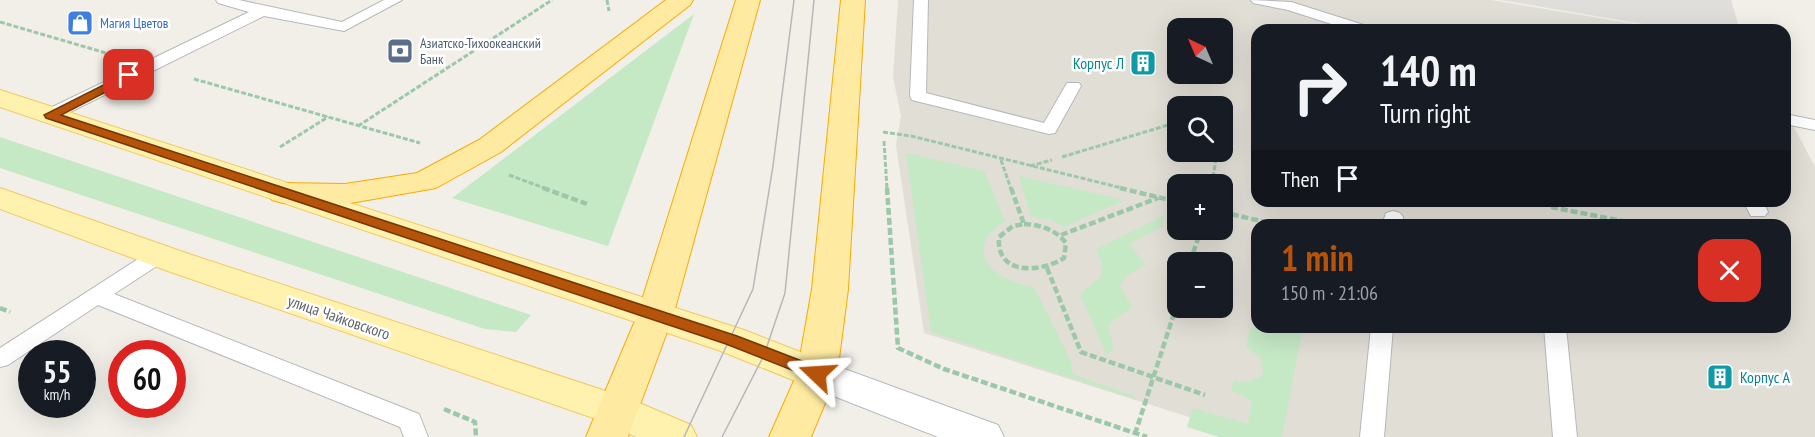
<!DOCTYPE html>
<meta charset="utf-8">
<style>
:root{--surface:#171b24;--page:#242831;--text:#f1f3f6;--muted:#9ea1a6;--accent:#b45309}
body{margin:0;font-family:"PT Sans Narrow",sans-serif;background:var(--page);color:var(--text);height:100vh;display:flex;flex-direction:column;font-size:22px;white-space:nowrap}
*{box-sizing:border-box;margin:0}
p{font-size:20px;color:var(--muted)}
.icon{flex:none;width:33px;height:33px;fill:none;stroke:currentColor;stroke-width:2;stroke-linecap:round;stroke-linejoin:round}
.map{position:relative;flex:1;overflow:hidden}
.side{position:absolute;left:1251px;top:219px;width:540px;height:114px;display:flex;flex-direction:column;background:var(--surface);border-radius:18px;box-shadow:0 6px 24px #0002}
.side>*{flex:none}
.hud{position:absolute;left:1251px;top:24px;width:540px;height:183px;border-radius:18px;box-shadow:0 6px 24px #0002;background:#171b24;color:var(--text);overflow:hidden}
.needle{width:39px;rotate:316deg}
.tools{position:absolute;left:1167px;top:18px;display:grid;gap:12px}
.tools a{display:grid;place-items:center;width:66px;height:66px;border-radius:12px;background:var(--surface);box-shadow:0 6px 24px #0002;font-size:30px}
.speed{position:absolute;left:18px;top:340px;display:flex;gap:12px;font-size:30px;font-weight:700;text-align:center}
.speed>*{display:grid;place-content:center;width:78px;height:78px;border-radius:50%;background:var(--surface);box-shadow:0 6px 24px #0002;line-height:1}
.speed small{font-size:15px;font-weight:400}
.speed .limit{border:9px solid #d22;background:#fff;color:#111}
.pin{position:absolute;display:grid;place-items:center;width:51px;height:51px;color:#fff;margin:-26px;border-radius:12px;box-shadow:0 3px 9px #0006}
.me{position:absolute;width:66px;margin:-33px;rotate:290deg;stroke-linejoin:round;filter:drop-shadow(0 0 4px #0008)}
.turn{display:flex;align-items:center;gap:21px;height:126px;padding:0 30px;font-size:27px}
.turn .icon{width:78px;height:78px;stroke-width:2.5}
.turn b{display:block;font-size:42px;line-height:51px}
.then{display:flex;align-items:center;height:57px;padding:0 30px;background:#0003;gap:12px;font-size:22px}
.round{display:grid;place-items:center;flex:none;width:63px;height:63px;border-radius:18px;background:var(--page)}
.head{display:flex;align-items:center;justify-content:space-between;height:102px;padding:0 30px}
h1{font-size:36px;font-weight:700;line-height:45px;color:var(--accent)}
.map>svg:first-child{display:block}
.industrial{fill:#e0deda}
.education{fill:#e1ded6;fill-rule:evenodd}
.green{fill:#c5e8c5}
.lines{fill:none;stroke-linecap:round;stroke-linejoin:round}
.service-casing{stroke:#b5b8bc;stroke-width:2}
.secondary-casing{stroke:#b6babf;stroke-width:2}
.primary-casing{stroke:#f2c960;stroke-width:2}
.trunk-casing{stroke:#f9ab00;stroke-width:2}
.path-far1{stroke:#9cc7a9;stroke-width:3;stroke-dasharray:5 2;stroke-linecap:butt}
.path{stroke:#9cc7a9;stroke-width:4.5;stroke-dasharray:7 3;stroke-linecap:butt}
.service{fill:#fff;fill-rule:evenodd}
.secondary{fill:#fff;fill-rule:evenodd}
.primary{fill:#fff2af;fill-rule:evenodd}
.trunk{fill:#feeaa1;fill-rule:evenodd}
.tram{stroke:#b6b7b8;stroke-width:1.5}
.route{fill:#b45309;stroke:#753606;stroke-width:1.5}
.labels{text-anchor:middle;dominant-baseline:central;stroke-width:5;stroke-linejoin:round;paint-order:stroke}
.far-shop-label{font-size:14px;fill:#366cbe;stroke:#fff;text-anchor:start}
.far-service-label{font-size:14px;fill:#4e5e75;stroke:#fff;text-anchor:start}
.culture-label{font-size:16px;fill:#0d838f;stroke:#fff;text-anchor:end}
.street-label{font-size:16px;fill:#5f6368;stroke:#fff}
</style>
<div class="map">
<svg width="1815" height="437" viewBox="0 0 1815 437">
<rect width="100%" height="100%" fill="#f1efe8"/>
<path class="industrial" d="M1500,0H1731L1740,30H1679Z"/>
<path class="education" d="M898,0H1491L1671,30H1257V201H1785V110L1815,167V437H1252L924,333L896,145L901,116L893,77ZM1178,28H1222V74H1178ZM1178,106H1222V152H1178ZM1178,184H1222V230H1178ZM1257,225H1785V327H1257ZM1178,262H1222V308H1178Z"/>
<path class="green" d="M694,14L608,246L452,198Z
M0,137L531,315L516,332L485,329L0,168Z
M906,153L984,171L1005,221C959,252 995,281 1034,287L1071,361L1072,374L1134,396L1135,399L931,332Z
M1019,176L1124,200L1064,227L1051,220L1031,217Z
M1165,215L1163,226L1129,244L1146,265L1127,275L1120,286L1132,307L1108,325L1114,349L1107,355L1080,294L1101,277L1102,263L1096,249Z
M1265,327H1303L1282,437H1219L1187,427L1193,408L1248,424L1252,401L1231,390L1234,381L1247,382L1262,376L1263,371L1261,358L1246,347L1250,328Z"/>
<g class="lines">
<defs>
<path id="service" d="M216,0H239L342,22L384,0H402L344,31L264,16L56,119H44L41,115L44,111L249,12L218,3Z
M914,0H928L926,93L1044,123L1067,83H1079L1081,86L1055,133L1049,134L912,100L910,96Z
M1251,0L1291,2L1370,27L1372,30H1350L1288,10L1253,3Z
M1785,114L1815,120V130L1785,124Z
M1743,201H1763L1768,212L1765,216H1751Z
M1393,211L1400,213L1403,217L1402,225H1382L1386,213Z
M159,248L166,250L169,255L166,260L114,294L419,414L428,437H404L400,427L98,305L8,365L0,367V348L152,250Z
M1371,327H1393L1384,437H1360Z
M1544,327H1566L1577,437H1553Z"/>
<path id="secondary" d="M817,359L998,425L1004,437H938L803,384L797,374L803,364Z"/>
<path id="primary" d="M0,90L744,330L831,364L837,374L831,384L817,389L803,384L718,350L0,107Z
M0,188L189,254L630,399L691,425L697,437H636L602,421L165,270L0,209Z"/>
<path id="trunk" d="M666,0H693L690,5L501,152L436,188L345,204L283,203L272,200L267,193L272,186L283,183L345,184L417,173L479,140Z
M736,0H760L673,316L628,437H586L637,316Z
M841,0H865L848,289L837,374L811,437H769L797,374L812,289Z"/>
</defs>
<use href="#service" class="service-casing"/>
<use href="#secondary" class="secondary-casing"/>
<use href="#primary" class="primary-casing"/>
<use href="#trunk" class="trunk-casing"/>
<path class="path-far1" d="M607,0L609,11
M0,22L106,53
M194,79L420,143
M358,126L552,0
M883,132L911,136L1126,189
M884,141L887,189
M280,147L328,117
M1062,157L1178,122
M1001,160L1011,189
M1030,166L1052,160
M509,175L547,189
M1212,184L1217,152"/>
<path class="path" d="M543,188L587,204
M887,188L898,348L944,369L1147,437
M1011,188L1024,224
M1120,188L1178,202
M1551,207L1643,225
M1222,212L1278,225
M1024,224C1041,225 1055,229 1066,243L1064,258C1040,273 996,276 999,237L1013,226Z
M1061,235L1158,198
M1190,262L1201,230
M1047,268L1081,352L1205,395
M0,308L10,312
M444,409L475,422L476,437
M1135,434L1178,301"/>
<use href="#service" class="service"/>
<use href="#secondary" class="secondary"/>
<use href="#primary" class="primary"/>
<use href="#trunk" class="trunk"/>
<path class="tram" d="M684,437L753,289L773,166L794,0
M722,437L764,355L785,293L814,0"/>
</g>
<path class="route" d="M129,72L133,73V78L61,115L737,336L823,369L825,374L823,378H812L726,344L46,118L44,115Z"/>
<defs>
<symbol id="shop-square" viewBox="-11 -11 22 22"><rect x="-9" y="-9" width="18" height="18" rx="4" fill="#3f7fe0" stroke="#fff"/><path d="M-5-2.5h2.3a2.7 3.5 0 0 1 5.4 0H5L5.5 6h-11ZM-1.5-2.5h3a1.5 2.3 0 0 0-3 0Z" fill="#fff"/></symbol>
<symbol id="bank-square" viewBox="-11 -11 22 22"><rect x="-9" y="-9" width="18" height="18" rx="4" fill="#5c6f8a" stroke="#fff"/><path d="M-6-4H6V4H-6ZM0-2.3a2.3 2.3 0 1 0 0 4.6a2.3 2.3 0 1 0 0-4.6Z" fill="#fff"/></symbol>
<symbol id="building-square" viewBox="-11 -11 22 22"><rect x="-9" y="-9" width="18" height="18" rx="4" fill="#0f9aa8" stroke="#fff"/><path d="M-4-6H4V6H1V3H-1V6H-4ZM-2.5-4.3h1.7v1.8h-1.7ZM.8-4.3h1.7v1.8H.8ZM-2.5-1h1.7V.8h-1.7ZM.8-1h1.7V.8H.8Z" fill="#fff"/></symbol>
</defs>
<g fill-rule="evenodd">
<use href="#shop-square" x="65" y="8" width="30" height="30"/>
<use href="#bank-square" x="385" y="36" width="30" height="30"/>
<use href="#building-square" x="1128" y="48" width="30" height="30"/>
<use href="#building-square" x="1705" y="362" width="30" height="30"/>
</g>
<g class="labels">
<g class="far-shop-label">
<text x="100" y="23">Магия Цветов</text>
</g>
<g class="far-service-label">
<text x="420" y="43">Азиатско-Тихоокеанский<tspan x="420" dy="16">Банк</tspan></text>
</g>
<g class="culture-label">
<text x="1124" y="63">Корпус Л</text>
<text x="1740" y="377" text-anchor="start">Корпус А</text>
</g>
<g class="street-label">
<text transform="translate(339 317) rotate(19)">улица Чайковского</text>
</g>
</g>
</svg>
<div class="tools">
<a><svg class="needle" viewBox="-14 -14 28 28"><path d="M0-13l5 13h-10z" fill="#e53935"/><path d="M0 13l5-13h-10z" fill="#9ea1a6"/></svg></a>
<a><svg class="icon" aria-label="search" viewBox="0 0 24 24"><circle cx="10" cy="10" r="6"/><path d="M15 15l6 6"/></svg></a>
<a>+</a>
<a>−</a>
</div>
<div class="speed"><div>55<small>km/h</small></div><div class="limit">60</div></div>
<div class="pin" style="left:129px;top:75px;background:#d93025"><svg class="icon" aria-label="arrive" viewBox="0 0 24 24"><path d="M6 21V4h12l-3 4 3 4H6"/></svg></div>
<svg class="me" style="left:817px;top:374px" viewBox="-20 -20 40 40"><path d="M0-17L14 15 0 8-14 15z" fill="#b45309" stroke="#fff" stroke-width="4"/></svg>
<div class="hud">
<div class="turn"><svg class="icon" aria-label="right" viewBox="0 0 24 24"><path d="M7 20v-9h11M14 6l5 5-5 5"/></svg><div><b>140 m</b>Turn right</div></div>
<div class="then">Then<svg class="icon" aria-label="arrive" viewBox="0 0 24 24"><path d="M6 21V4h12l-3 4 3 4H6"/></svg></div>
</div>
<section class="side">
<div class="head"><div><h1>1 min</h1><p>150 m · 21:06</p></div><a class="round" style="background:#d93025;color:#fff"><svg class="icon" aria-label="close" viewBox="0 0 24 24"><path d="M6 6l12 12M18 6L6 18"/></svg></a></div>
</section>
</div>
